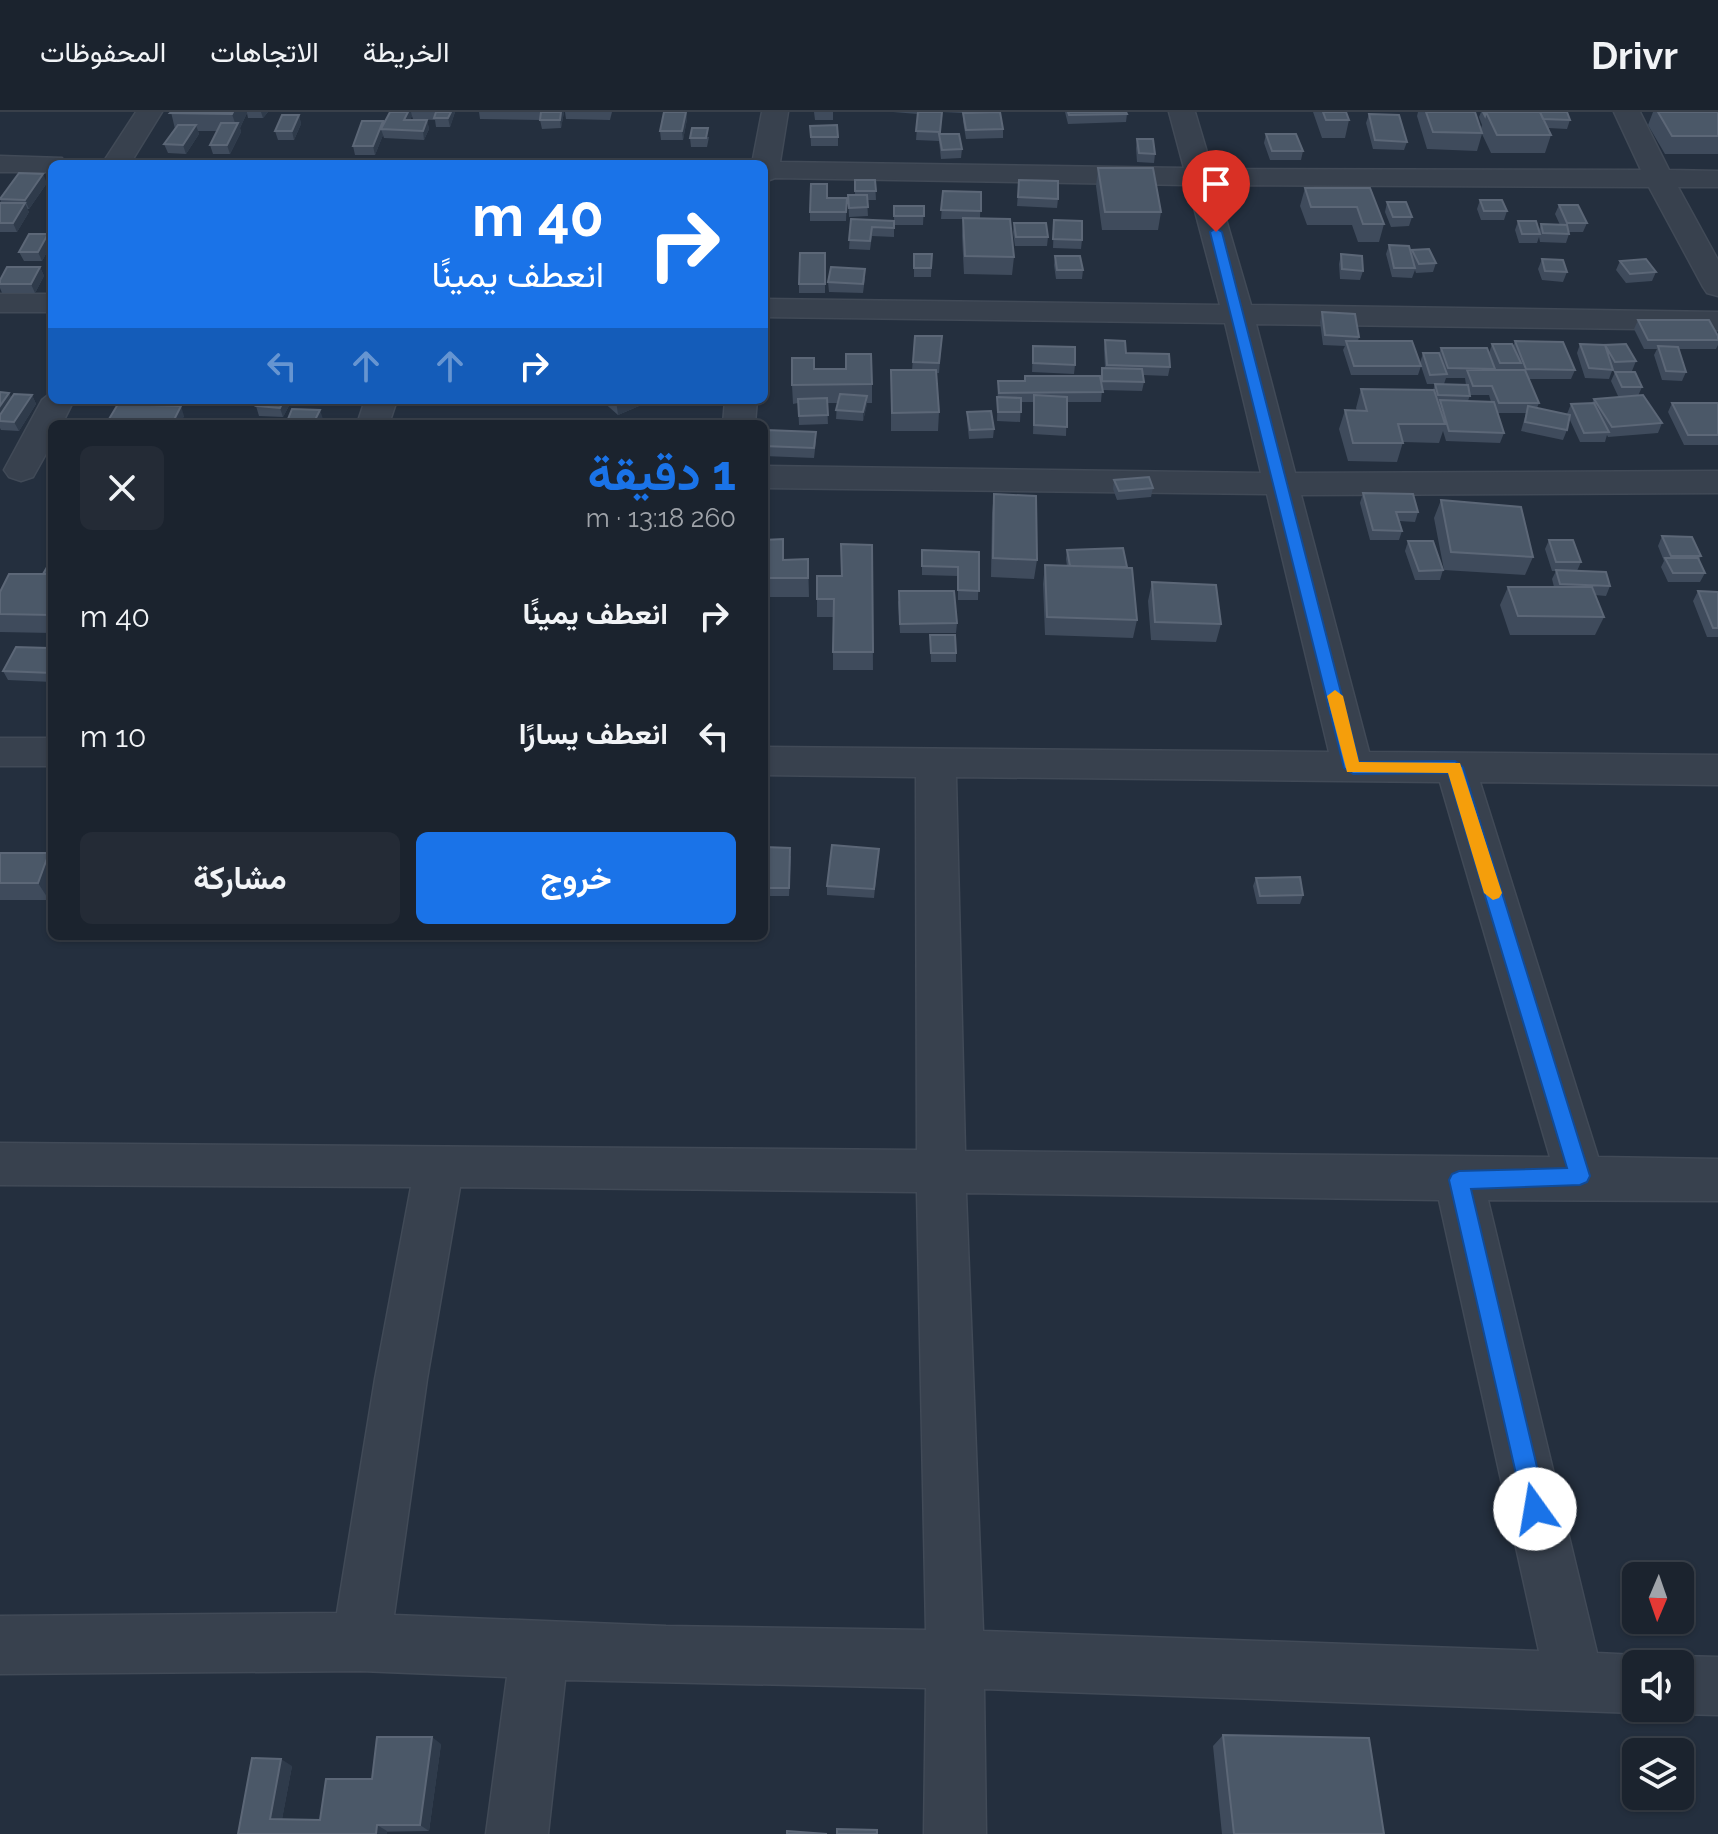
<!DOCTYPE html>
<html lang="ar">
<meta charset="utf-8">
<style>
:root{--surface:#1b232e;--page:#242b36;--text:#f1f3f6;--muted:#a0a4aa;--line:#39404a;--accent:#1a73e8}
body{margin:0;font-family:Raleway,Vazirmatn,sans-serif;background:var(--page);color:var(--text);direction:rtl;height:100vh;display:flex;flex-direction:column;font-size:30px;white-space:nowrap}
*{box-sizing:border-box;margin:0}
p{font-size:26px;color:var(--muted)}
.icon{flex:none;width:44px;height:44px;fill:none;stroke:currentColor;stroke-width:2;stroke-linecap:round;stroke-linejoin:round}
.map{position:relative;flex:1;overflow:hidden;direction:ltr}
.sheet{position:absolute;left:48px;top:308px;width:720px;height:520px;display:flex;flex-direction:column;background:var(--surface);border-radius:12px;box-shadow:0 2px 6px #0004,0 0 0 2px var(--line);direction:rtl}
.sheet>*{flex:none}
.top-card{position:absolute;left:48px;top:48px;width:720px;height:244px;border-radius:12px;box-shadow:0 2px 6px #0004,0 0 0 2px var(--line);direction:rtl;background:#1a73e8;color:#fff;overflow:hidden}
.needle{width:52px;rotate:182deg}
.controls{position:absolute;left:1622px;top:1450px;display:grid;gap:16px}
.controls a{display:grid;place-items:center;width:72px;height:72px;border-radius:12px;background:var(--surface);box-shadow:0 2px 6px #0004,0 0 0 2px var(--line);font-size:40px}
.pin{position:absolute;display:grid;place-items:center;width:68px;height:68px;color:#fff;margin:-82px -34px;border-radius:50% 50% 50% 0;rotate:-45deg;box-shadow:0 0 8px #0007}
.pin .icon{rotate:45deg}
.me{position:absolute;width:88px;margin:-44px;rotate:347deg;stroke-linejoin:round;filter:drop-shadow(0 0 6px #0008)}
.turn{display:flex;align-items:center;gap:28px;height:168px;padding:0 32px;font-size:36px}
.turn .icon{width:104px;height:104px;stroke-width:2.5}
.turn b{display:block;font-size:56px;line-height:68px}
.lanes{display:flex;align-items:center;height:76px;padding:0 32px;background:#0003;justify-content:center;gap:40px;direction:ltr}
.lanes .off{opacity:.35}
.round{display:grid;place-items:center;flex:none;width:84px;height:84px;border-radius:12px;background:var(--page)}
.head{display:flex;align-items:center;justify-content:space-between;height:136px;padding:0 32px}
h1{font-size:48px;font-weight:700;line-height:60px;color:var(--accent)}
.primary-button{display:flex;gap:16px;margin-top:auto;padding:16px 32px}
.primary-button a{flex:1;height:92px;border-radius:12px;background:var(--accent);color:#fff;font-size:32px;font-weight:700;line-height:92px;text-align:center}
.primary-button a+a{background:var(--page);color:var(--text)}
ul{padding:0;list-style:none}
li{display:flex;align-items:center;gap:24px;height:120px;padding:0 32px}
li div{flex:1}
li b{display:block;font-size:30px}
li em{font-style:normal}
header{display:flex;align-items:center;gap:48px;box-sizing:border-box;height:112px;padding:0 40px;background:var(--surface);border-bottom:2px solid var(--line)}
header strong{font-size:38px}
nav{display:flex;gap:44px;margin-inline-start:auto;font-size:28px}
.map>svg:first-child{display:block}
.lines{fill:none;stroke-linecap:round;stroke-linejoin:round}
.minor-casing{stroke:#414a57;stroke-width:3}
.minor{fill:#38414e;fill-rule:evenodd}
.wall{fill:#3f4b5c;fill-rule:evenodd}
.shaded-wall{fill:#2f3b4b}
.building{fill:#4b5868;stroke:#5c6777;stroke-width:2}
.route{fill:#1a73e8;stroke:#114b97;stroke-width:2}
.slow{fill:#f59e0b}
</style>
<header>
<strong>Drivr</strong>
<nav><a>الخريطة</a><a>الاتجاهات</a><a>المحفوظات</a></nav>
</header>
<div class="map">
<svg width="1718" height="1722" viewBox="0 0 1718 1722">
<rect width="100%" height="100%" fill="#242f3e"/>
<g class="lines">
<defs>
<path id="minor" d="M136,0H162L130,52H102Z
M762,0H788L780,50L1184,56L1169,0H1195L1212,57L1641,58L1614,0H1640L1669,58L1718,59V75H1678L1718,148V184L1707,181L1703,175L1649,75L1216,73L1251,193L1718,200V218L1256,212L1295,361L1718,359V381L1301,383L1369,640L1718,643V673L1480,670L1598,1045L1718,1047V1089L1488,1088L1597,1541L1636,1543L1657,1551L1636,1552V1596H1649L1636,1601L984,1577L986,1722H924L926,1576L565,1568L548,1722H486L507,1565L361,1559L0,1562V1504L337,1501L375,1267L411,1075L0,1073V1031L917,1038L916,665L764,663V635L1329,640L1267,382L764,376V354L1261,361L1225,211L764,205V187L1220,193L1188,73L775,66L764,70V52H752ZM956,665L1440,670L1550,1045L965,1039ZM460,1075L917,1080L926,1518L666,1514L394,1503L427,1267ZM966,1081L1439,1088L1539,1539L983,1519Z
M0,44L62,46L66,52H52V60H0Z
M0,182H52V200H0Z
M52,280V288H74L62,312H52V331L33,365L21,369L9,365L4,358L42,288Z
M365,288H397L389,312H357Z
M725,288H757L755,312H723Z
M0,626H52V654H0Z
M1680,1544L1718,1545V1603L1680,1602L1665,1596H1680V1552H1660Z"/>
</defs>
<use href="#minor" class="minor-casing"/>
<use href="#minor" class="minor"/>
</g>
<path class="wall" d="M171,0H268L263,6H248L247,1L240,16L241,20L230,42H213L210,33L217,19H198L199,22L186,42L168,41L164,32L175,17Z
M390,0H457H455L450,15H436L435,8L413,7L412,4L410,8H427L429,17L424,28L384,26L383,23L375,43H355L353,34L384,13Z
M479,0H564L561,16L542,17L540,8L480,7Z
M565,0H612L610,8L566,7Z
M686,0L687,7L683,28H661L660,19Z
M814,0H833V8H815Z
M893,0H1000L1003,17V26L966,27L963,9V1L942,0L940,22L962,37L961,46L941,47L939,29L916,28L918,2Z
M1065,0H1068L1127,2L1126,10L1068,12Z
M1313,0H1346L1349,8L1345,26H1322Z
M1418,0H1475L1481,16L1482,13L1479,5L1481,0H1567L1570,8L1567,17L1548,16L1551,23L1545,41H1491L1482,22L1477,39L1427,37L1417,4Z
M1653,0H1718V42H1665L1648,13Z
M1369,2L1407,30L1404,38L1373,37L1366,11Z
M299,3L301,12L294,28H278L275,19Z
M810,14L838,25V34H811Z
M1266,22L1303,39L1301,48H1270L1264,31Z
M709,25L707,35H691L690,26Z
M1137,27L1155,42L1154,51L1137,50L1136,36Z
M1098,56L1161,100L1158,118H1102L1096,74Z
M855,68H875L876,88H867L868,104L849,105L848,83H855Z
M1019,68L1058,87L1057,96L1017,94Z
M47,71L29,97H27L29,100L17,120H0V91H1L0,86Z
M1305,76H1370L1384,112L1379,130H1358L1352,113H1307L1300,94Z
M943,79L981,80L980,106L1014,145L1012,163L964,162L962,124L963,107H941Z
M827,86H847L846,109H810V100Z
M1480,88L1507,99L1504,108H1481L1477,97Z
M1387,90L1412,105L1409,114L1391,115L1385,100Z
M1559,93L1587,111L1583,120H1569V122L1566,131L1540,130L1539,125L1537,131H1519L1515,118L1518,109L1539,118L1541,112L1560,113L1555,102Z
M894,94H924L923,113H894V125L872,124L870,138L849,137L851,107L894,109Z
M1054,108L1082,128L1081,137L1053,136Z
M1014,111L1048,125L1047,134H1015L1013,120Z
M48,122L52,131L42,149H24L19,140Z
M1389,133L1411,141L1412,138L1436,151L1433,160L1416,161L1415,158L1412,166L1392,165L1386,142Z
M825,141V181H799V172Z
M914,142H932L931,165H914Z
M1341,142L1363,159L1360,168L1340,167L1339,152Z
M1055,144L1083,158L1082,167H1056L1054,153Z
M1542,147L1567,160L1563,170L1542,168L1538,157Z
M1620,149L1656,160L1652,169L1626,171L1616,158Z
M40,155L44,164L35,181H2L0,176V168Z
M865,166L863,181L829,180L828,170Z
M1322,200L1359,225L1358,229L1420,251L1423,241L1439,242L1441,236L1489,241L1492,232L1513,234L1515,229L1575,258L1571,267H1528L1539,291L1537,296L1567,302L1571,292L1592,291L1594,287L1631,284H1618L1611,269L1615,260L1642,275L1638,284L1662,311L1658,321L1608,325L1607,323L1605,330H1580L1569,306L1567,318L1563,328L1521,319L1526,301H1498L1504,321L1500,331L1446,329L1443,319L1439,331L1403,330L1397,350L1348,349L1339,317L1345,298L1357,299L1356,296L1361,277L1433,278L1435,272H1427L1420,251L1421,254L1418,263H1351L1343,238L1345,234L1323,233L1320,210ZM1446,266H1465L1466,273L1444,272ZM1470,283H1489L1491,290L1468,289Z
M1638,208L1718,224V233L1716,237H1679L1686,260L1682,269L1662,268L1654,243L1657,237H1644L1634,217Z
M915,224H942L939,261H936L939,300L938,319H891V258H912Z
M1105,228L1126,241L1170,255L1168,264L1143,263L1144,270L1142,279L1102,278L1101,290H1067L1066,324L1033,322L1034,290H1021L1020,310L997,309L998,269L1100,268L1102,256H1105L1104,237Z
M1580,232L1605,233L1636,249L1632,259H1612L1609,267L1585,266L1577,241Z
M1033,234L1075,253L1074,262L1032,260Z
M814,257L872,272V291H867L863,309L836,307L837,291H827L828,312L799,313L798,291L793,292L792,273Z
M0,280L11,285L32,283L36,292L19,319L1,318L0,316Z
M601,288H653L618,303Z
M291,290L283,305L259,304L256,294Z
M1672,291H1718V333H1684L1668,300Z
M967,300L994,317L993,326L969,327L967,309Z
M184,304L180,312H111L109,307Z
M288,307H323L320,312H290Z
M816,329L814,346L764,344V330Z
M1114,368L1153,376L1151,385L1117,388L1113,377Z
M1363,381L1418,400L1415,410L1399,409L1402,419L1399,428H1370L1360,391Z
M994,382L1037,448L1034,467L991,465L992,401Z
M1441,388L1533,445L1525,463L1444,458L1434,406Z
M1662,424L1701,444L1699,448L1705,461L1700,470H1668L1661,455L1664,449L1658,434Z
M764,428L784,448L808,447L809,485H770V520H764Z
M1549,428L1581,450L1577,459L1610,474L1606,484L1595,483L1604,505L1595,523H1510L1500,493L1508,475H1554L1552,467L1556,459H1552L1545,437Z
M1408,429L1443,458L1440,468H1415L1405,439Z
M872,433L873,558H833V505H817V487L842,464Z
M922,438L979,440L978,488H958V464L922,463Z
M1067,438L1137,508L1133,526L1045,523L1043,472L1045,453L1067,454L1066,447Z
M52,450V521L0,520V480L43,462Z
M1152,470L1221,512L1216,530L1151,528L1148,489Z
M1698,479L1718,480V525H1707L1693,489Z
M898,489L957,511L956,521H900Z
M930,523L956,541V550H931Z
M52,531V570L8,568L3,559L49,536Z
M764,735L791,744L789,784H764Z
M879,737L874,786L827,783V774Z
M0,741H49L52,745V780L49,788H0Z
M1256,766L1303,783L1300,792H1257L1253,774Z
M1223,1623L1384,1722H1222L1213,1634Z
M441,1632L429,1719L238,1722L292,1654L282,1707L320,1708L372,1667Z"/>
<path class="shaded-wall" d="M233,0H247V1L240,16L241,20L230,42L227,33L236,14L232,2Z
M261,0H268L263,6Z
M408,0H411L412,4L406,16L404,8Z
M440,0H457H455L450,15L448,6Z
M561,0H564L561,16L560,8Z
M686,0L687,7L683,28L682,19Z
M299,3L301,12L294,28L292,19Z
M427,8L429,17L424,28L423,19Z
M383,9L385,18L381,17L383,23L375,43L373,34Z
M196,13L199,22L186,42L183,33Z
M43,62L47,71L29,97L25,88Z
M25,91L29,100L17,120L13,111Z
M48,122L52,131L42,149L38,140Z
M40,155L44,164L35,181L31,172Z
M9,281L14,290L3,306L0,300V294Z
M32,283L36,292L19,319L14,310Z
M867,284V293L863,309V300Z
M284,288H290L291,290L283,305L280,296Z
M616,288H653L618,303Z
M181,294L184,304L180,312H173V310Z
M320,298L323,307L320,312H316L315,308Z
M769,466L770,485V520L769,502Z
M49,741L52,745V780L49,788L38,771Z
M432,1625L441,1632L429,1719L420,1713Z
M281,1647L292,1654L281,1713L270,1707Z
M377,1713L387,1719V1722H376Z"/>
<path class="building" d="M171,0H233L232,2L170,1Z
M390,0H408L404,8H427L423,19L381,17Z
M436,0H451L448,6H434Z
M541,0H561L560,8H540Z
M664,0H686L682,19H660Z
M918,0H942L940,20L916,19Z
M1000,0L1003,17L966,18L963,1Z
M1068,0H1126L1127,2L1069,3Z
M1323,0H1346L1349,8H1326Z
M1426,0H1475L1482,21L1433,20Z
M1483,0H1567L1570,8L1543,7L1540,0H1486L1485,4Z
M1486,0H1540L1551,23H1497Z
M1658,0H1718V24H1672Z
M1369,2L1399,3L1407,30L1375,28Z
M282,3H299L292,19H275Z
M362,9H383L373,34H353Z
M221,11H238L227,33H210Z
M178,13H196L183,33L164,32Z
M837,13L838,25H811L810,14Z
M692,16H708L706,26H690Z
M939,22H959L962,37L942,38Z
M1266,22H1296L1303,39H1272Z
M1137,27H1153L1155,42L1139,41Z
M1098,56H1153L1161,100H1105Z
M19,61L43,62L25,88L0,87Z
M855,68H875L876,79H855Z
M1019,68L1058,69V87L1018,85Z
M811,72H827V86H847L846,100H810Z
M1305,76H1370L1384,112H1363L1357,95H1311Z
M943,79L981,80V99L941,98Z
M848,83H867L868,95L849,96Z
M1480,88H1502L1507,99H1484Z
M1387,90H1406L1412,105H1393Z
M0,91H25L13,111H0Z
M1559,93H1578L1587,111H1567Z
M894,94H924V104H894Z
M963,106L1010,107L1014,145L965,144Z
M851,107L894,109V116L872,115L870,129L849,128Z
M1054,108L1082,109V128L1053,127Z
M1518,109H1536L1540,122H1522Z
M1014,111H1046L1048,125H1016Z
M1541,112L1567,113L1569,122L1543,121Z
M29,122H48L38,140H19Z
M1389,133L1409,134L1415,156H1394Z
M1429,137L1436,151L1419,152L1412,138Z
M800,141H825V172H799Z
M914,142H932L931,156H914Z
M1341,142L1362,144L1363,159L1342,157Z
M1055,144H1080L1083,158H1057Z
M1542,147L1563,148L1567,160L1545,159Z
M1646,147L1656,160L1630,162L1620,149Z
M7,155H40L31,172H0V168Z
M831,155L865,157L863,172L828,170Z
M1322,200L1355,202L1359,225L1325,223Z
M1638,208H1709L1718,224V228H1648Z
M915,224H942L939,251L913,250Z
M1105,228L1125,229L1126,241L1169,242L1170,255L1107,253Z
M1346,229H1412L1421,254H1354Z
M1515,229L1563,230L1575,258L1526,257Z
M1492,232H1512L1521,251H1500Z
M1580,232L1605,233L1613,258L1589,256Z
M1626,232L1636,249L1615,250L1605,233Z
M1033,234L1075,235V253L1033,251Z
M1658,234L1678,235L1686,260L1666,259Z
M1441,236H1487L1495,257L1448,256Z
M1423,241H1439L1447,262L1430,263Z
M846,242H871L872,272L792,273V246H814V257H846Z
M1102,256L1142,257L1144,270L1102,269Z
M891,258H936L939,300L892,301Z
M1467,258H1525L1539,291H1499L1492,274H1473Z
M1615,260H1635L1642,275H1622Z
M1025,264H1100L1103,280L999,281L998,269H1025Z
M1435,272L1468,273L1470,284L1438,283Z
M1361,277L1434,278L1445,312H1398L1403,331H1353L1345,298L1367,299Z
M0,280L9,281L0,294Z
M14,282L32,283L14,310L0,309V303Z
M840,282L867,284L863,300L836,298Z
M1034,283L1067,285V315L1034,313Z
M1643,283L1662,311L1612,315L1594,287Z
M997,285L1021,286V300H998Z
M827,286L828,303L799,304L798,287Z
M260,288H284L280,296L256,294Z
M1440,288L1494,290L1504,321L1449,319Z
M1594,291L1609,320L1584,321L1571,292Z
M1672,291H1718V323H1688Z
M118,292L181,294L173,310L109,307Z
M1528,294L1570,303L1567,318L1525,310Z
M292,297L320,298L315,308L288,307Z
M991,299L994,317L970,318L967,300Z
M766,318L816,320L814,336L764,334Z
M1149,365L1153,376L1119,379L1114,368Z
M1363,381L1413,382L1418,400H1396L1402,419L1373,418Z
M994,382L1036,384L1037,448L993,446Z
M1441,388L1521,395L1533,445L1451,440Z
M1662,424L1692,425L1701,444H1671Z
M783,427V448L808,447V466H769V502H764V428Z
M1549,428H1573L1581,450H1556Z
M1408,429H1433L1443,458L1419,459Z
M841,432L872,433L873,540H833L834,487H817V464H842Z
M1123,436L1127,455L1070,454L1067,438Z
M922,438L979,440V479L958,478V455L922,454Z
M1665,446H1698L1705,461H1673Z
M50,450H52V462H43Z
M1045,453L1132,456L1137,508L1047,505Z
M1556,458L1606,460L1610,474L1560,472Z
M9,462H52V503L0,502V480Z
M1152,470L1216,473L1221,512L1155,510Z
M1508,475H1592L1604,505L1518,504Z
M899,479H954L957,511L900,512Z
M1698,479L1718,480V516H1713Z
M930,523H955L956,541H931Z
M52,531V561L3,559L16,535L49,536Z
M832,733L879,737L874,777L827,774Z
M764,735L790,736L789,776H764Z
M0,741H49L38,771H0Z
M1300,765L1303,783L1260,784L1256,766Z
M1223,1623L1369,1626L1384,1722H1234Z
M377,1625H432L420,1713H377L376,1722H238L252,1646L281,1647L270,1707L320,1708L326,1667H372Z
M837,1717L877,1718V1722H837Z
M787,1719L827,1722H787Z"/>
<path class="route" d="M1216,116L1222,120L1359,650L1455,649L1463,655L1590,1064L1587,1070L1580,1073L1471,1077L1547,1397L1543,1405L1535,1408L1527,1405L1524,1397L1449,1068L1452,1062L1459,1059L1567,1056L1448,661L1353,662L1344,656L1210,120Z"/>
<path class="slow" d="M1335,578L1343,584L1359,650L1460,651L1502,781L1499,786L1493,788L1484,781L1448,661L1347,660L1327,584Z"/>
</svg>
<div class="controls">
<a><svg class="needle" viewBox="-14 -14 28 28"><path d="M0-13l5 13h-10z" fill="#e53935"/><path d="M0 13l5-13h-10z" fill="#a0a4aa"/></svg></a>
<a><svg class="icon" aria-label="sound" viewBox="0 0 24 24"><path d="M4 9h4l5-4v14l-5-4H4zM17 9q2 3 0 6"/></svg></a>
<a><svg class="icon" aria-label="layers" viewBox="0 0 24 24"><path d="M12 4l9 5-9 5-9-5zM3 14l9 5 9-5"/></svg></a>
</div>
<div class="pin" style="left:1216px;top:120px;background:#d93025"><svg class="icon" aria-label="arrive" viewBox="0 0 24 24"><path d="M6 21V4h12l-3 4 3 4H6"/></svg></div>
<svg class="me" style="left:1535px;top:1397px" viewBox="-20 -20 40 40"><circle r="19" fill="#fff"/><path d="M0-13L10 11 0 6-10 11z" fill="#1a73e8"/></svg>
<div class="top-card">
<div class="turn"><svg class="icon" aria-label="right" viewBox="0 0 24 24"><path d="M7 20v-9h11M14 6l5 5-5 5"/></svg><div><b>40 m</b>انعطف يمينًا</div></div>
<div class="lanes"><svg class="icon off" aria-label="left" viewBox="0 0 24 24"><path d="M17 20v-9H6M10 6l-5 5 5 5"/></svg><svg class="icon off" aria-label="ahead" viewBox="0 0 24 24"><path d="M12 20V5M6 11l6-6 6 6"/></svg><svg class="icon off" aria-label="ahead" viewBox="0 0 24 24"><path d="M12 20V5M6 11l6-6 6 6"/></svg><svg class="icon" aria-label="right" viewBox="0 0 24 24"><path d="M7 20v-9h11M14 6l5 5-5 5"/></svg></div>
</div>
<section class="sheet">
<div class="head"><div><h1>1 دقيقة</h1><p>260 m · 13:18</p></div><a class="round"><svg class="icon" aria-label="close" viewBox="0 0 24 24"><path d="M6 6l12 12M18 6L6 18"/></svg></a></div>
<ul>
<li><svg class="icon" aria-label="right" viewBox="0 0 24 24"><path d="M7 20v-9h11M14 6l5 5-5 5"/></svg><div><b>انعطف يمينًا</b></div><em>40 m</em></li>
<li><svg class="icon" aria-label="left" viewBox="0 0 24 24"><path d="M17 20v-9H6M10 6l-5 5 5 5"/></svg><div><b>انعطف يسارًا</b></div><em>10 m</em></li>
</ul>
<div class="primary-button"><a>خروج</a><a>مشاركة</a></div>
</section>
</div>
